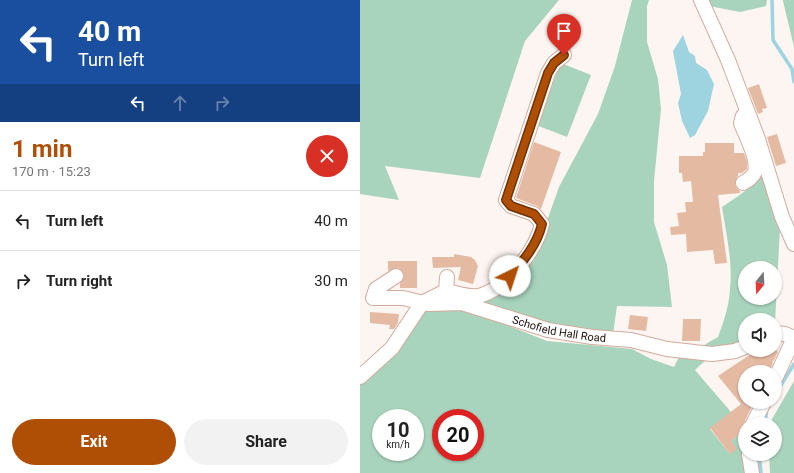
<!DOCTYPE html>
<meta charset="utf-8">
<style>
:root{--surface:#fff;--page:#f2f2f2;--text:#222;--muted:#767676;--line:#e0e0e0;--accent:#af4f06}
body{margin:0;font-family:Roboto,sans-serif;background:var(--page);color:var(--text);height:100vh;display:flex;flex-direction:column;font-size:15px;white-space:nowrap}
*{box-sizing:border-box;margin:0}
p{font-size:13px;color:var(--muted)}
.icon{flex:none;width:22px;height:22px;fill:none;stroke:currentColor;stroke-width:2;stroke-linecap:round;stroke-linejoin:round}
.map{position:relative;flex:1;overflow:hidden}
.details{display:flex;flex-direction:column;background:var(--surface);width:360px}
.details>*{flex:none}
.hud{background:#1a4fa0;color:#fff;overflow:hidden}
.needle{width:26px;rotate:198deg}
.controls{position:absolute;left:378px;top:261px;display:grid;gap:8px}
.controls a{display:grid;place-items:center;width:44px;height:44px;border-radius:50%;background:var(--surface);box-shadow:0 1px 3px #0004;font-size:20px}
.speed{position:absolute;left:12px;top:409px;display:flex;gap:8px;font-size:20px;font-weight:700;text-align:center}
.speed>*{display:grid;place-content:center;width:52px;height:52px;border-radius:50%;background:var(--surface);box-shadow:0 1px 3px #0004;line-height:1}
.speed small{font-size:10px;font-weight:400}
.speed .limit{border:6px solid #d22;background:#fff;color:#111}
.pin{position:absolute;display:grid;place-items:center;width:34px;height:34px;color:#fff;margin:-41px -17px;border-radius:50% 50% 50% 0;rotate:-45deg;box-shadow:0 0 4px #0007}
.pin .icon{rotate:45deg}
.me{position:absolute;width:44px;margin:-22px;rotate:41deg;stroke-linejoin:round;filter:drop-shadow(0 0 3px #0008)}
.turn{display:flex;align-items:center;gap:14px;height:84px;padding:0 12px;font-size:18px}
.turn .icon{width:52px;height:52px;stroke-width:2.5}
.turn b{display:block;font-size:28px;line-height:34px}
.lanes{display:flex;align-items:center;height:38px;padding:0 12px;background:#0003;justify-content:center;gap:20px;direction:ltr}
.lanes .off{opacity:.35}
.round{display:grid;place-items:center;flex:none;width:42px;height:42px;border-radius:21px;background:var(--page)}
.overview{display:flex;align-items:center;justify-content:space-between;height:68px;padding:0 12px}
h1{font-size:24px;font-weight:700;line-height:30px;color:var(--accent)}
.cta{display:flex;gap:8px;margin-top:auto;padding:8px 12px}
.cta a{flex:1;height:46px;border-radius:24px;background:var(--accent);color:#fff;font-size:16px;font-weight:700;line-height:46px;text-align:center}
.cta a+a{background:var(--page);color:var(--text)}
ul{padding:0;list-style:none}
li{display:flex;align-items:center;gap:12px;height:60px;padding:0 12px;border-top:1px solid var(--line)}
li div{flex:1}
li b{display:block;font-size:15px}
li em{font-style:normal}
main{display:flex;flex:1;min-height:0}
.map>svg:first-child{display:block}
.green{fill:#a8d3bc;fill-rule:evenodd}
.water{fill:#9dd4e0}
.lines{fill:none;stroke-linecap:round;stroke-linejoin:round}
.stream{stroke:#9dd4e0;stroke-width:3.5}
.building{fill:#e4baa2}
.minor-casing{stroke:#d2ab9d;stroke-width:16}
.minor{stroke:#fff;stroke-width:14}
.route-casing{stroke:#723304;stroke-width:10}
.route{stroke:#af4f06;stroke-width:7}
.labels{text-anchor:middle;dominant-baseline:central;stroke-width:4;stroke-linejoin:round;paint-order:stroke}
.street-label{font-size:11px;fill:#1c0f0a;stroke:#fdf5f2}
</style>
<main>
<section class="details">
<div class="hud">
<div class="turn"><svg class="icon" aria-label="left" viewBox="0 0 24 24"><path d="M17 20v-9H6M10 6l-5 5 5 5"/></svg><div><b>40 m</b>Turn left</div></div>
<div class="lanes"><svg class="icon" aria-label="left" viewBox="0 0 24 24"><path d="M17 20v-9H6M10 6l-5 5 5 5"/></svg><svg class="icon off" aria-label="ahead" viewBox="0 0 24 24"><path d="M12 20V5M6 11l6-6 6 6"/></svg><svg class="icon off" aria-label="right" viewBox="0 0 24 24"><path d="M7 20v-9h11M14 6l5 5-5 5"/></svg></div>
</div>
<div class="overview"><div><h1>1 min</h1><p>170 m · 15:23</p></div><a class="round" style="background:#d93025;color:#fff"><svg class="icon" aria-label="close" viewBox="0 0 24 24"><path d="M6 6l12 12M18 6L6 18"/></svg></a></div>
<ul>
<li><svg class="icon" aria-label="left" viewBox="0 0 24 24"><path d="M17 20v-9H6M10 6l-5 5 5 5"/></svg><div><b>Turn left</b></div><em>40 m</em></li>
<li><svg class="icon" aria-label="right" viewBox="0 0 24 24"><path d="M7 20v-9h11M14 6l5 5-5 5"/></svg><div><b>Turn right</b></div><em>30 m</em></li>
</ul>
<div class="cta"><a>Exit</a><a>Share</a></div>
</section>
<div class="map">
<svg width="434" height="473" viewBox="0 0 434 473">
<rect width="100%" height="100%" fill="#fdf5f2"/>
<path class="green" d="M0,0H199L165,41L120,178L25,166L39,200L0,194Z
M272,0H289L287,6V42L298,79L301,109L294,181V222L307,265L312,307L257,306L253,334L190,327L81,299L132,295L172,254L188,218L199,187L238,114L255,66Z
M347,0H407L406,6L380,12L349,6Z
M423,0H434V47L423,1Z
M201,63L231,75L207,137L176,125Z
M403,169L420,228L415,323V320H385V343L363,348H340L349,342L358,337C364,321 369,306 370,289C373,262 366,233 362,207C378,196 394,187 403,169ZM385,268H415V298H385Z
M63,307L90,311H111L187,341L272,349L291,359L314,367L319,357L347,359L335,370L371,412L350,429L370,454L371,441L385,430L384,451L387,473H0V381ZM21,418H55V452H21ZM81,418H115V452H81Z
M434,381V473H410L409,454H415V424H411L412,419Z"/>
<path class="water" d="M323,35L329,52L335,56L336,63L347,70L354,84L348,111L335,135L330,138L322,121L318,103L321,94L313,51Z"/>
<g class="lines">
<path class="stream" d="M412,0L413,40L432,69L434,82
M415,395L434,364
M405,424L407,408L411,402
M401,454L400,462L401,473"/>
</g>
<path class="building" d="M399,84L407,108L402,109L403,112L398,114L388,88Z
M417,134L426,163L416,166L407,137Z
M174,142L201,152L181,209L177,206L156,198Z
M345,143H374V153H384L387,162V169L382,173H378V176L375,183L376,187L380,191V193L358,195L367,263L355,264L353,250L327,252L326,234L311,235L310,227L319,226L317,213L326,212L325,202H333L331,181L323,182L322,173H319V156H343V152H345Z
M94,254L111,257L115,260L118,266L113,284L98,280L101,267L73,268L72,257H94Z
M28,261H57V288H40V283L43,280L44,276L43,272L40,269L36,268L28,271Z
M10,312L39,314L38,323L34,329H29L30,325L10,323Z
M270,315L288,317L286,331L268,329Z
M323,319H341L340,341H322Z
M397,350H416L418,352L414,360L412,362L413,363L409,372H385V402H394L385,421V430L371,441L377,449L370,454L350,428L381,404L358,376Z"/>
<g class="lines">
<defs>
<g id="minor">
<path d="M341,0L368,60L398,139L422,217L434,244"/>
<path d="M383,183C388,180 393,177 395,172C399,158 385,135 381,123L383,116L387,113"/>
<path id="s1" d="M36,276L16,289L13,298H43L68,304L102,303L188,330L232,337L271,340L307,349L352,354L375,351L385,347"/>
<path d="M86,291C97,293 111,299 122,295C148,286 176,250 182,224L174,214L151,206L146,200L188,73L194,63L204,55"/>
<path d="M415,333L425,334L434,338"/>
<path d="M0,377L32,348L62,303L86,291L87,277"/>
<path d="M415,379L434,338"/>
<path d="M393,424L404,402"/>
<path d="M389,454L392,473"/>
</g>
</defs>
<use href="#minor" class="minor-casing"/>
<use href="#minor" class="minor"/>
</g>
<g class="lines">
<defs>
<path id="route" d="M150,276C164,260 177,245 182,224L174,214L151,206L146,200L188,73L194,63L204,55"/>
</defs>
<use href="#route" class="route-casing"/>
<use href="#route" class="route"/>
</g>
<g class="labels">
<g class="street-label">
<text stroke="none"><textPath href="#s1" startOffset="224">Schofield Hall Road</textPath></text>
</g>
</g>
</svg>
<div class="controls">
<a><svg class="needle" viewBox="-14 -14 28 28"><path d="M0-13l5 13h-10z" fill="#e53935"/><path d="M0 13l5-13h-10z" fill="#767676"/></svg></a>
<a><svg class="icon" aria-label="sound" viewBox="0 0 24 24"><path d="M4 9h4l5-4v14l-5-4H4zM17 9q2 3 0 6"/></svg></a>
<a><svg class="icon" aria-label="search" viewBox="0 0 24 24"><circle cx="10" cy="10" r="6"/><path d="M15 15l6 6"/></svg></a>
<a><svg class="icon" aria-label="layers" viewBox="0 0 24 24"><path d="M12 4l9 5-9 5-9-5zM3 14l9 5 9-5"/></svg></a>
</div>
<div class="speed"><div>10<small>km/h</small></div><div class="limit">20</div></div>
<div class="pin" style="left:204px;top:55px;background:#d93025"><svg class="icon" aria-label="arrive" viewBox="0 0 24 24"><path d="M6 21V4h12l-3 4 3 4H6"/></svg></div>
<svg class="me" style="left:150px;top:276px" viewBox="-20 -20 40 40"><circle r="19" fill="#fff"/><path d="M0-13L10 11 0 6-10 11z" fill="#af4f06"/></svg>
</div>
</main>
